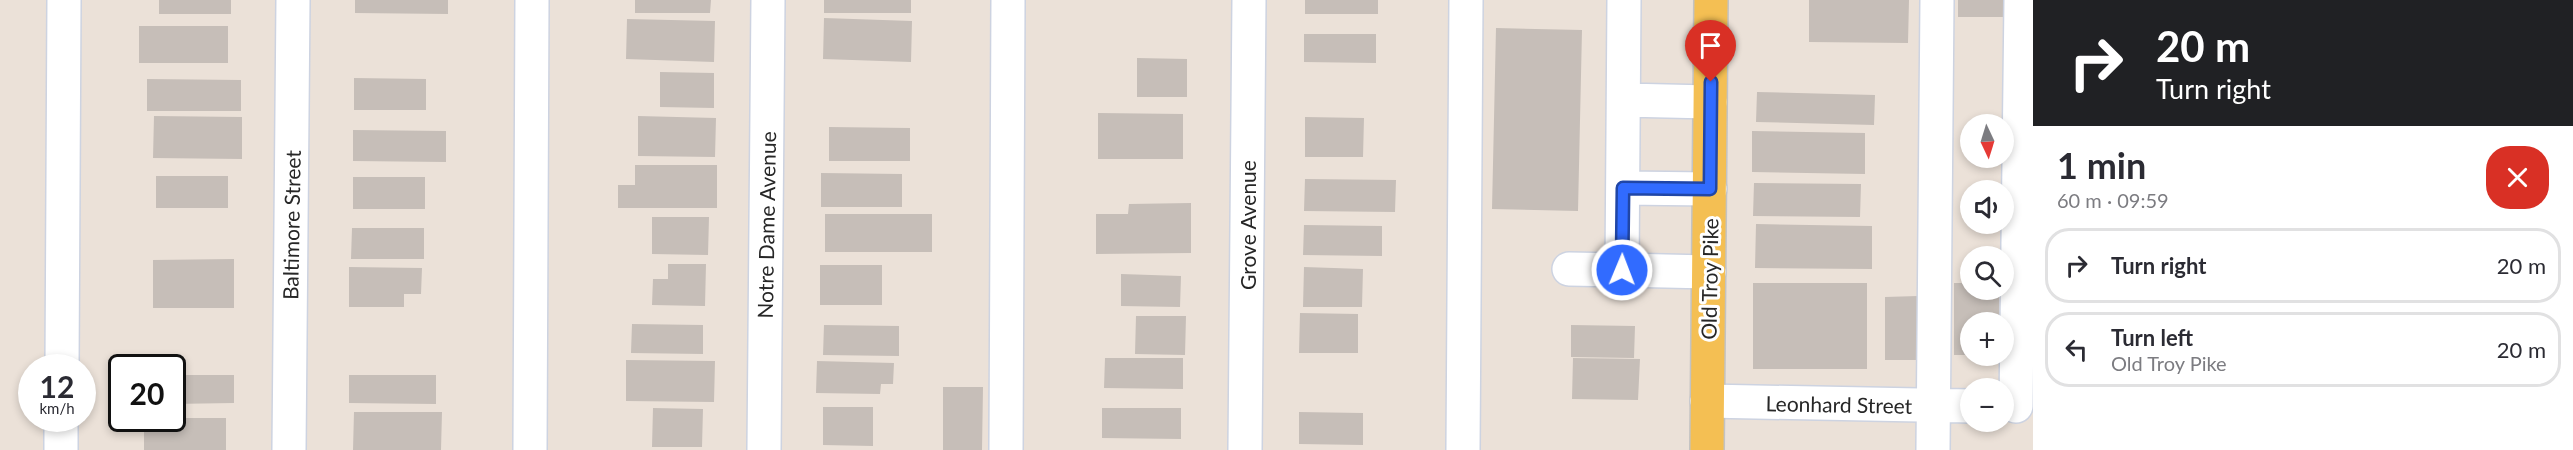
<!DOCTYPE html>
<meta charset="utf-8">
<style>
:root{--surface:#fff;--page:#f7f7f7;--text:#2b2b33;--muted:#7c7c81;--line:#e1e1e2}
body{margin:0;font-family:Lato,sans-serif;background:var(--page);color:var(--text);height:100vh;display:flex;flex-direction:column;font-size:22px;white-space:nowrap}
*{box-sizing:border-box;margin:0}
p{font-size:20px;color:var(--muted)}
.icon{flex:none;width:33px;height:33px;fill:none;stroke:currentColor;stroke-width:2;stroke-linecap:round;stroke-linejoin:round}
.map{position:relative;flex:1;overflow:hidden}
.panel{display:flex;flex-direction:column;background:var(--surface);width:540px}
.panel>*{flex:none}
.banner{background:#202124;color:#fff;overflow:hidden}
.needle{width:39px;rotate:176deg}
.tools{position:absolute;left:1960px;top:114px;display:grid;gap:12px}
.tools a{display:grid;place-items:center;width:54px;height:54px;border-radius:50%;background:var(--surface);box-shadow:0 3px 9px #0003;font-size:30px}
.speed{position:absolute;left:18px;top:354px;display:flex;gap:12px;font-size:30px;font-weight:700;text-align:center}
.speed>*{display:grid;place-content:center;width:78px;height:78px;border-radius:50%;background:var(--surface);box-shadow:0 3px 9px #0003;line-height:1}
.speed small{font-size:15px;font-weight:400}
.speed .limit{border:3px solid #111;border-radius:9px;background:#fff;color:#111}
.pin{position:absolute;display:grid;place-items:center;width:51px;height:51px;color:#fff;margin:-62px -26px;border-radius:50% 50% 50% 0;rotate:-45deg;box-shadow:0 0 6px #0007}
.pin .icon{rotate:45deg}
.me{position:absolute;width:66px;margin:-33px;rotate:1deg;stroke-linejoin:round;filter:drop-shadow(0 0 4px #0008)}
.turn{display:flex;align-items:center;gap:21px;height:126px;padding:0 24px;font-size:27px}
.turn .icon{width:78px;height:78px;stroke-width:2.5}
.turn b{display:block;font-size:42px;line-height:51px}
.round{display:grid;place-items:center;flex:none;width:63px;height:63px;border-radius:24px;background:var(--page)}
.head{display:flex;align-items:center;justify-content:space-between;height:102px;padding:0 24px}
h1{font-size:36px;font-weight:700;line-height:45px}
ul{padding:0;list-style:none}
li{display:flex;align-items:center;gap:18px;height:75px;margin:0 12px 9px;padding:0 12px;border:3px solid var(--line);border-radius:24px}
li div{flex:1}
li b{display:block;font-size:22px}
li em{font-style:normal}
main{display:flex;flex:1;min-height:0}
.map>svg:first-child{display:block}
.building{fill:#c6beb8}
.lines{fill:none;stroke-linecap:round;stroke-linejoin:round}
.minor-casing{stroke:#cdd3e1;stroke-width:36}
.major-casing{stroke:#c3c3c3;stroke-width:36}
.minor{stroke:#fff;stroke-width:33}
.major{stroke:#f4bf53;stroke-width:33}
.route-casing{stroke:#2046a6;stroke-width:15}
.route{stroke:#316bff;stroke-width:10}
.labels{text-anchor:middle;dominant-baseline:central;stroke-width:6;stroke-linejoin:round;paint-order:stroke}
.street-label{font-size:21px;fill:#272727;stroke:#fff}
</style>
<main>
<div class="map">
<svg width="2033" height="450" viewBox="0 0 2033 450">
<rect width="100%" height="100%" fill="#ebe1d8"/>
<path class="building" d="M159,0H231V14H159Z
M355,0H448V14L355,13Z
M635,0H711L710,13H635Z
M824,0H911V13H824Z
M1305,0H1378V14H1305Z
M1809,0H1909L1908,43L1809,42Z
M1958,0H2003V17H1958Z
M824,18L912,21L911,62L823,59Z
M627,19L715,21L714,62L626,59Z
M139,26H228V63H139Z
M1496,28L1582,30L1578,211L1492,209Z
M1304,34H1376V63L1304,62Z
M1137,58L1187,59V97H1137Z
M660,72L714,73V108L660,107Z
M354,78L426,79V110H354Z
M147,79L241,80V111H147Z
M1757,92L1875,95L1874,125L1756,122Z
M1098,113L1183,114V159H1098Z
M154,116L242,117V159L153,158Z
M638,116L716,118L715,157L638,156Z
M1305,117L1364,118L1363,157H1305Z
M829,127L910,128V161H829Z
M353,130L446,131V162L353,161Z
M1752,131L1865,133V174L1752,172Z
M635,165H717V208H618V185H635Z
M821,173L902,174V207H821Z
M156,176H228V208H156Z
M353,177H425V209H353Z
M1305,179L1396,180L1395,212L1304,211Z
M1754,183L1861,184L1860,217L1753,216Z
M1191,203V253L1096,254V214H1128L1129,204Z
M825,214H932V252H825Z
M652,217H709L708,255L652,254Z
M1756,224L1872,226V269L1755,268Z
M1304,225L1382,226V256L1303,255Z
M352,228H424V259H351Z
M234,259V308H153V260Z
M668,264H706L705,306L652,305L653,279H668Z
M820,265H882V305H820Z
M349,267L422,268L421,294H404V307H349Z
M1304,267L1363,269L1362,307H1303Z
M1121,274L1181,276L1180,307L1121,306Z
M1753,283H1867V369H1753Z
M1954,283H1971V290H1999V322H1971V355H1954Z
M1918,296L1917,360H1885V297Z
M1300,313L1358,314V353H1299Z
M1136,316H1186L1185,355L1135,354Z
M632,324L703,325V354L631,353Z
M824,325L899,326V356L823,355Z
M1571,325L1635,326L1634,358L1571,357Z
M1105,358H1183V389L1104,388Z
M1573,358L1640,359L1638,400L1572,399Z
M626,360L715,361L714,402L626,401Z
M817,361L894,363L893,384H881L880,394L816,393Z
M172,375H234V403L172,404Z
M349,375H436V404L349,403Z
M943,387H983L982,450H943Z
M823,407H873V446L823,445Z
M653,408L703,409L702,447H652Z
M1102,408H1181V439L1102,438Z
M354,412H442L441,450H353Z
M1299,412L1363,413V445L1299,444Z
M144,418H226V450H144Z"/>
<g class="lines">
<defs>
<path id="minor" d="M1624,100L1710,102
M1623,188L1710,189
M1569,269L1622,270L1624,0
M1622,270L1709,272
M62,368L64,0
M1707,401L1971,406
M2016,406L2021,0
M61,450V418
M289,450L293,0
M530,450L532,0
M764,450L768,0
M1006,450L1008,0
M1245,450L1249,0
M1463,450L1466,0
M1933,450L1937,0"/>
<path id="major" d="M1707,450L1711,0"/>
</defs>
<use href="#minor" class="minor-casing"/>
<use href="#major" class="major-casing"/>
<use href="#minor" class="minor"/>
<use href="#major" class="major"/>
</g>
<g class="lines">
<defs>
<path id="route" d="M1622,270L1623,188L1710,189L1711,82"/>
</defs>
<use href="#route" class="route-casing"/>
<use href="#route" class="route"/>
</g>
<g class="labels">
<g class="street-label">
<text transform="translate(291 225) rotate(-89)">Baltimore Street</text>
<text transform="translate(766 225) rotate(-89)">Notre Dame Avenue</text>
<text transform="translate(1247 225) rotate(-90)">Grove Avenue</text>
<text transform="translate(1709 279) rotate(-89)">Old Troy Pike</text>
<text transform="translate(1839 404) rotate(1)">Leonhard Street</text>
</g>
</g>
</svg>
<div class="tools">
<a><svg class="needle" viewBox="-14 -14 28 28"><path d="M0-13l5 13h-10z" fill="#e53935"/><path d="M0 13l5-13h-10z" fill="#7c7c81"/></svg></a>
<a><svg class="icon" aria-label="sound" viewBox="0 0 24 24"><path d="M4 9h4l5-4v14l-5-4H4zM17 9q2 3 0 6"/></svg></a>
<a><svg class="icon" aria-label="search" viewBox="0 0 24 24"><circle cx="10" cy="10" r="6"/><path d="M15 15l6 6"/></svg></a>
<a>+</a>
<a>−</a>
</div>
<div class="speed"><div>12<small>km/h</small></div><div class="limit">20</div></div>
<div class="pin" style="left:1711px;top:82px;background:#d93025"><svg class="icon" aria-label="arrive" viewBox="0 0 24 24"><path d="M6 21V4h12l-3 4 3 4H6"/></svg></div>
<svg class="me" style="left:1622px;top:270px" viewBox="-20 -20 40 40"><circle r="17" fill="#316bff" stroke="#fff" stroke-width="3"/><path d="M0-11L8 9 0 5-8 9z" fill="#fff"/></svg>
</div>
<section class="panel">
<div class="banner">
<div class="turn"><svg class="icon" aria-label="right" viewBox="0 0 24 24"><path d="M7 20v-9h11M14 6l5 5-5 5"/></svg><div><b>20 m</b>Turn right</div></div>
</div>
<div class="head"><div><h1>1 min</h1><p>60 m · 09:59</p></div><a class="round" style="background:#d93025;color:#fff"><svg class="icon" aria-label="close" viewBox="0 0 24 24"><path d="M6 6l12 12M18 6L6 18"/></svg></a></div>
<ul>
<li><svg class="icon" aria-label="right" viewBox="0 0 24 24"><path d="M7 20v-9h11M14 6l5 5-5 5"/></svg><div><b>Turn right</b></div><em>20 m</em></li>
<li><svg class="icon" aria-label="left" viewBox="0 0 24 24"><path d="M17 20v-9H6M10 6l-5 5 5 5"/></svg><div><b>Turn left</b><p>Old Troy Pike</p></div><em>20 m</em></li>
</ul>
</section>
</main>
